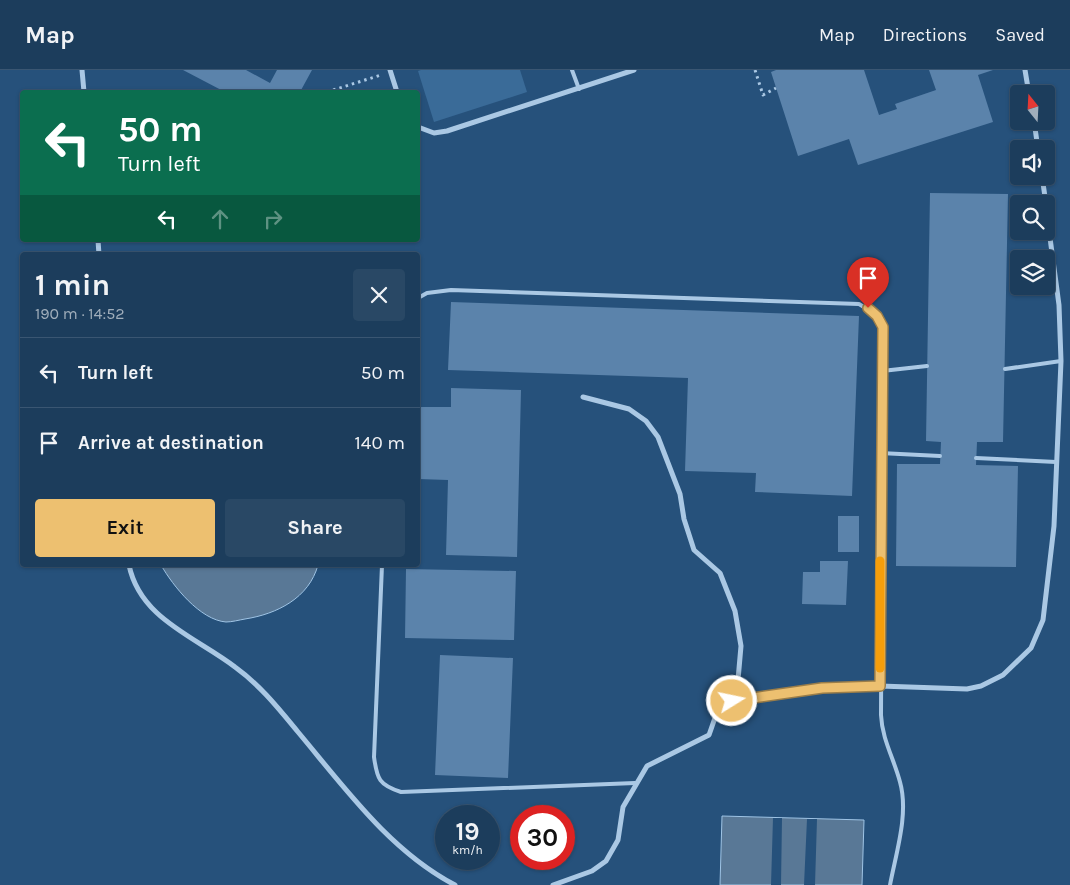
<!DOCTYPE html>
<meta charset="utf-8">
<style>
:root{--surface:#1c3d5c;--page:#294865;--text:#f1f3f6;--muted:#a0aebb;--line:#3a5672;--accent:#edc070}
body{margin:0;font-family:Karla,sans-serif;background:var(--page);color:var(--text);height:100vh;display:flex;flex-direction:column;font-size:19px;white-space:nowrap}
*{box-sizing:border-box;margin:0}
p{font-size:16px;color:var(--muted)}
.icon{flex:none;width:28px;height:28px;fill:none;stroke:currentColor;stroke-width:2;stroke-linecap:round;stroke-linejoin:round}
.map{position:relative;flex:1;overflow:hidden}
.sheet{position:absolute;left:20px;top:182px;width:400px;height:315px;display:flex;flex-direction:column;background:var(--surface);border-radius:5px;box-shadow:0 1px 4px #0004,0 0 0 1px var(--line)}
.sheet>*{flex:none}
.banner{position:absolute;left:20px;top:20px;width:400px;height:152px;border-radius:5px;box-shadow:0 1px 4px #0004,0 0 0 1px var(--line);background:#0b6e4f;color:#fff;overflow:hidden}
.needle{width:32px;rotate:342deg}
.tools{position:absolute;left:1010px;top:15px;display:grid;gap:10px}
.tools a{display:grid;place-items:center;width:45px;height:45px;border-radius:5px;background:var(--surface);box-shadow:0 1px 4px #0004,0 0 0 1px var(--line);font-size:25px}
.speed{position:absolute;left:435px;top:735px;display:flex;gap:10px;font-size:25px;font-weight:700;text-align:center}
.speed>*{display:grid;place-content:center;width:65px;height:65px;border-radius:50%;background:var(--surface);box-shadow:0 1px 4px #0004,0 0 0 1px var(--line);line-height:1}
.speed small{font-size:12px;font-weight:400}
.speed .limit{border:8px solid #d22;background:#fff;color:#111}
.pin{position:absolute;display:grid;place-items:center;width:42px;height:42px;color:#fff;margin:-51px -21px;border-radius:50% 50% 50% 0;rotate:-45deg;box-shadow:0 0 5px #0007}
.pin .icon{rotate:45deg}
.me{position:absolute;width:55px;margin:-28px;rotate:80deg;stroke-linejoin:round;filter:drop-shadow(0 0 4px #0008)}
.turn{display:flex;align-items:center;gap:18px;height:105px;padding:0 15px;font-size:22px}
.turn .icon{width:65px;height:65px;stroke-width:2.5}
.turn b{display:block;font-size:35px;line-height:42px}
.lanes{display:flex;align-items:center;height:48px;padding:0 15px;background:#0003;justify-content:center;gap:25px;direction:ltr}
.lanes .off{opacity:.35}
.round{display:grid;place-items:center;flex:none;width:52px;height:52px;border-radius:5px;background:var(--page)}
.overview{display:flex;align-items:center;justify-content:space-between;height:85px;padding:0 15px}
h1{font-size:30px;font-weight:700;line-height:38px}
.button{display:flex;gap:10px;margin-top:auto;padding:10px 15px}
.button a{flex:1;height:58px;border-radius:5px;background:var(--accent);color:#111;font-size:20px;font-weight:700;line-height:58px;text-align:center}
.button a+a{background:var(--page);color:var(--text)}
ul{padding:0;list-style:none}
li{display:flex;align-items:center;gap:15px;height:70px;padding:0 15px;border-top:1px solid var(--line)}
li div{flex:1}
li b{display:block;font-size:19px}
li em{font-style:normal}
header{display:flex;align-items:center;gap:30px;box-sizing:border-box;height:70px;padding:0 25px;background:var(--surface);border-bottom:1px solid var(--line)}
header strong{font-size:24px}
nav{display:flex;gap:28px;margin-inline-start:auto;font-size:18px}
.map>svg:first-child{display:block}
.green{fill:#3a6b98}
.water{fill:#597896;stroke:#9fc4e5}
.pier{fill:#26517b}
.building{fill:#5b83ab}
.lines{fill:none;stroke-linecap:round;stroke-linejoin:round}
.path{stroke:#aac8e4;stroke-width:3;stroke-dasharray:2.5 4;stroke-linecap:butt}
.service{stroke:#aac8e4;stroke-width:4}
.minor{stroke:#aac8e4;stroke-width:5}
.route-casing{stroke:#9a7d49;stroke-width:12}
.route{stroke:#edc070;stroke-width:9}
.slow{stroke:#f59e0b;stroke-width:9}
</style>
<header>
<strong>Map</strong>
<nav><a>Map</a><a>Directions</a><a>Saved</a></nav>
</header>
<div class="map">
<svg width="1070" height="815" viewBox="0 0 1070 815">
<rect width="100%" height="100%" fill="#26517b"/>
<path class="green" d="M421,0H520L527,22L434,52L418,1Z"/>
<path class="water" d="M161,495H318C309,528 277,544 245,549C239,550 232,552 226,552C200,550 173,516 161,495Z
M722,746L864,750L862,815H720Z"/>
<path class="pier" d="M773,748H782L781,815H771Z
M807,749H817L815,815H804Z"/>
<path class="building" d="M183,0H246L270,13L277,0H312L300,22H225Z
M776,0H864L879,45L897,39L895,34L936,20L929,0H993L978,5L993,52L858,95L849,69L798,86L771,2Z
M930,123L1008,124L1003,372H977L976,395L1018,396L1016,497L896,496L897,394H940L941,372L926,371Z
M451,232L859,246L852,426L755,422L756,403L685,401L688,308L448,300Z
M451,318L521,320L517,487L446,485L448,410L418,409V337H451Z
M838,446H859V482H838Z
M820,491H848L846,535L802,534L803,502H820Z
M406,499L516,501L514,570L405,568Z
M440,585L513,588L508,708L435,705Z"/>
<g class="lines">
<path class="path" d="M755,0L763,25L776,18
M327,22L381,5"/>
<path class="service" d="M572,0L579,19
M418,228L427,223L451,220L859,234L877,245L883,257L881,645C882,669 894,689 900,712C909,744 896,783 890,815
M1005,299L1061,291
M882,301L927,296
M880,383L940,386
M976,388L1056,392
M382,495L374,687C377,709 379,715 401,722L635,713"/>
<path class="minor" d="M82,0L84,22
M390,0L397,22
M1025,0L1029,24
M1034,51L1038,79
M418,57L434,63L447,61L634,0
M1042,106L1046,134
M98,170L99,185
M583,327L629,339L646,351L658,367L680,424L684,449L694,480L720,503L735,541L741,576L738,610L732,631
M129,495C140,549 196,567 235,597C260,615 279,639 298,662C345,718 390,781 455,815
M553,815L592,801L606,791L618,770L623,737L647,696L709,665L716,645L732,631L822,618L880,616L967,619L981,616L1003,605L1031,578L1043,550L1054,456L1061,291L1059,235L1046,138"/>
</g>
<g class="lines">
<defs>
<path id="route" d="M732,631L822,618L880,616L883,257L877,246L868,238"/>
</defs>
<use href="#route" class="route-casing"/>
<use href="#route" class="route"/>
<path class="slow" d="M880,491V598"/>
</g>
</svg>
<div class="tools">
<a><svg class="needle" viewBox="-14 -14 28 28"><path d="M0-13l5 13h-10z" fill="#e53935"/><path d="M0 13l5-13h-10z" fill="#a0aebb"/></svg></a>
<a><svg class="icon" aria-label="sound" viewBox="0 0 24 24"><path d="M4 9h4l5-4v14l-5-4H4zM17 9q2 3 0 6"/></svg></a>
<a><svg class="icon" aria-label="search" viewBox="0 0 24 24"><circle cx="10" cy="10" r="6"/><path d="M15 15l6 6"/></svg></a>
<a><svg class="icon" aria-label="layers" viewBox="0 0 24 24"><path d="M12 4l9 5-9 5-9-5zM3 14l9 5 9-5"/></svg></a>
</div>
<div class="speed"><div>19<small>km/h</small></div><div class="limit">30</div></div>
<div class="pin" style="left:868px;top:238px;background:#d93025"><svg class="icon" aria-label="arrive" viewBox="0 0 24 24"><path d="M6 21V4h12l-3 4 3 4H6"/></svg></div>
<svg class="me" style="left:732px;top:631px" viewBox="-20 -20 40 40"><circle r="17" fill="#edc070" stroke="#fff" stroke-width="3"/><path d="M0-11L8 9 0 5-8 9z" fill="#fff"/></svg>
<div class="banner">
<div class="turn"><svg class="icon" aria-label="left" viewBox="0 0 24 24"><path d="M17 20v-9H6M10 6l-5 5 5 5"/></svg><div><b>50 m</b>Turn left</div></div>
<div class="lanes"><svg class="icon" aria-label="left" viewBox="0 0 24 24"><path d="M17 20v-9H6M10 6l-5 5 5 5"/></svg><svg class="icon off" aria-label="ahead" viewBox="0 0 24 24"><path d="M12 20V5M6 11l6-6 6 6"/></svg><svg class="icon off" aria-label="right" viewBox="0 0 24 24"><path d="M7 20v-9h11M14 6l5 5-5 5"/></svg></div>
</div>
<section class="sheet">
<div class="overview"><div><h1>1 min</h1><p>190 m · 14:52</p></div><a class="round"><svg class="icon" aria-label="close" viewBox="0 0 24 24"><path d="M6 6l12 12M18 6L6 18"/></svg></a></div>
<ul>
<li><svg class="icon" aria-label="left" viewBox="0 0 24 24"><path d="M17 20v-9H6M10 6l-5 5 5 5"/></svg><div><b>Turn left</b></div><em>50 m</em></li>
<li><svg class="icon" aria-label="arrive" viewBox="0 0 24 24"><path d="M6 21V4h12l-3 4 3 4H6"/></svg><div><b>Arrive at destination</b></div><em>140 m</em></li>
</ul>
<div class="button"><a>Exit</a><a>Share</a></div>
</section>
</div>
